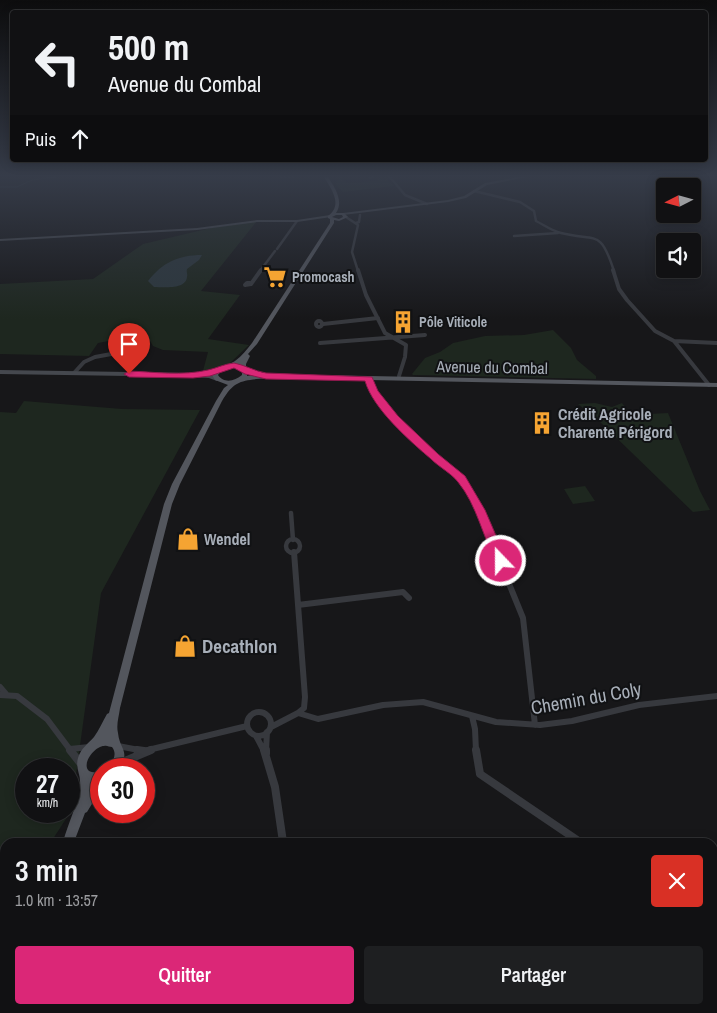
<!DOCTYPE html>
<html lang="fr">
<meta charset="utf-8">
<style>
:root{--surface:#111113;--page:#1e1f21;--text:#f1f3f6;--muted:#9c9da0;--line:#303133;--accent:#db2777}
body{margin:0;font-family:"Archivo Narrow",sans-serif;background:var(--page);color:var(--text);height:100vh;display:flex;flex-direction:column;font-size:19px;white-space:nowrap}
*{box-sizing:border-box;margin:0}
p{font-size:16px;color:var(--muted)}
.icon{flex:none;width:28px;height:28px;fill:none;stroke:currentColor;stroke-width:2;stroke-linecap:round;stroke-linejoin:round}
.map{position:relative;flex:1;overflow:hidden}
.panel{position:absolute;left:0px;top:838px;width:718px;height:176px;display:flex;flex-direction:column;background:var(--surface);border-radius:15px 15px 0 0;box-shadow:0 2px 12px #0003,0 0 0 1px var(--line)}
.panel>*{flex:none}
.top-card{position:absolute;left:10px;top:10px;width:698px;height:152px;border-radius:5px;box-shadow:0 2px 12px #0003,0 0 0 1px var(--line);background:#111113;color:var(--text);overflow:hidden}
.needle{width:32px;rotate:264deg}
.controls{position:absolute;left:656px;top:178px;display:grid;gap:10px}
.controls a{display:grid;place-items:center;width:45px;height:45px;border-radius:5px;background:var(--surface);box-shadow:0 2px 12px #0003,0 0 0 1px var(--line);font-size:25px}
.speed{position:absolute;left:15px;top:758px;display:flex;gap:10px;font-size:25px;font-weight:700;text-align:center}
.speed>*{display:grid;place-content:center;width:65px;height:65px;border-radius:50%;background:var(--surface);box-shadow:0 2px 12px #0003,0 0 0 1px var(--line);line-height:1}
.speed small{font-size:12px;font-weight:400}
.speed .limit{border:8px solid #d22;background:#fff;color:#111}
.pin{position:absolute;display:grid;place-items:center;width:42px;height:42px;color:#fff;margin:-51px -21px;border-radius:50% 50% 50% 0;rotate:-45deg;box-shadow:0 0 5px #0007}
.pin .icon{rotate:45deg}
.me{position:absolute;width:55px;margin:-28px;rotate:338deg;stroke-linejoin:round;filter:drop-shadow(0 0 4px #0008)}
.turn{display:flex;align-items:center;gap:18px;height:105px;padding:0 15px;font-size:22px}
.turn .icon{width:65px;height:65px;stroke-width:2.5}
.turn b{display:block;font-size:35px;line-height:42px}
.then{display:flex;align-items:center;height:48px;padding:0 15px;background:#0003;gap:10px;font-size:19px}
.round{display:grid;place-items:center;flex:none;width:52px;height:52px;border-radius:5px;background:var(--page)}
.headline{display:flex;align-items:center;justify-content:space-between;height:85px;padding:0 15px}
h1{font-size:30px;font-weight:600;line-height:38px}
.cta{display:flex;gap:10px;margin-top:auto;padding:10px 15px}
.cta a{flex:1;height:58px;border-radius:5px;background:var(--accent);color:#fff;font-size:20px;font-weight:600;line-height:58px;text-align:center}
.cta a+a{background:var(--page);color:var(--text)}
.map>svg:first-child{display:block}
.green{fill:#1e271f;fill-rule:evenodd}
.water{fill:#2c373d}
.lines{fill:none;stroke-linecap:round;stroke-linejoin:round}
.stream{stroke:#2c373d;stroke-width:1}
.street-far4{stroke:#37393e;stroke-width:2.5}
.street-far3{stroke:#37393e;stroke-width:4}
.street-far2{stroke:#37393e;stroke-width:4.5}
.street-far1{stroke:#37393e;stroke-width:6}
.street{stroke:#37393e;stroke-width:8}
.secondary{fill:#45484e;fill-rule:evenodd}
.primary{fill:#53565d;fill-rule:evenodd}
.route{fill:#db2777;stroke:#8e194d}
.labels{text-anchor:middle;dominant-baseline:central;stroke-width:4;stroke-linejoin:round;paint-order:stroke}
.far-poi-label{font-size:14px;font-weight:bold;fill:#a8afb9;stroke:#111214;text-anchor:start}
.street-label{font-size:16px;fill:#a8afb9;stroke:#111214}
.poi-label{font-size:16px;font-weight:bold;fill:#a8afb9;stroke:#111214;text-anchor:start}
.near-poi-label{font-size:19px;font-weight:bold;fill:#a8afb9;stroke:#111214;text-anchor:start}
.near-street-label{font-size:19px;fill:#a8afb9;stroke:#111214}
</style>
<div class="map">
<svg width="717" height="1013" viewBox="0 0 717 1013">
<rect width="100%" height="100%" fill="#171719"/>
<path class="green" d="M338,177H345L341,178L347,183L379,181L374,178L388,177V181L394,186L343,192L335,184L339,179Z
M257,221L201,291L240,295L208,339L249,345L229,364L203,371L208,352L163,350L153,346L146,334L98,343L89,356L0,354V284L93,279L143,244L211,228Z
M553,330L571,348L577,360L596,376V379L413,375L412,374L425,358L440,352L453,343L485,336L524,335Z
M24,401L122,409L200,410L101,593L71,811L51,842H5V912L0,920V412L16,413ZM26,769H69V811H26Z
M595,403L612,407L622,403L631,415L668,413L700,491L710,510L693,512L597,419L578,404Z
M585,486L595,501L573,504L564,489Z"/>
<path class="water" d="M202,255L199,260L187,269C186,272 188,274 187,277C186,290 162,287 154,287L148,281C162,263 178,255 202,255Z"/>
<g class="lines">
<path class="stream" d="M279,177H294
M0,187H17L32,180L56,177"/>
<path class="street-far4" d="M390,177L405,195L427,204
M370,178L373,177
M474,191L520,202L534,211L536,221C544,225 552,231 561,233C597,242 600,228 614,271
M346,217L358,225L352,252L358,271
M356,223L359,222L360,215
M514,236L558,233
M277,249L297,221
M260,271L275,251"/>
<path class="street-far3" d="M358,270L366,295L385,333L406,345L405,357L399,376
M613,270L619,289L627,300L655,331L674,341L709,385
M247,283H250L251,284L245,285Z
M251,284L261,270
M316 324a3 3 0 1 1 6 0a3 3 0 1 1-6 0Z
M323,324L378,318
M674,341L717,343
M320,343L425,335
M74,373L84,362L95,357L144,348
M369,379L374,392"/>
<path class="street-far2" d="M373,391L394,418L461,479L479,510L495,548
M291,513L293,540
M286 546a7 7 0 1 1 14 0a7 7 0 1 1-14 0Z"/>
<path class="street-far1" d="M494,547L523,618L535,725
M294,552L305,697L304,708L298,713
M298,605L403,592L409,598
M0,687L6,694
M0,695L17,696L47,719L71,751
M247 724a12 12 0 1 1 24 0a12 12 0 1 1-24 0Z
M472,716L475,729L476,751
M271,727L298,713L318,719L383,705L423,702L496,722L540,725L572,721L639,705L717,696
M256,736L264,751
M118,746L144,751
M70,749L89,747
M144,751L247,726
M266,751L267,732"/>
<path class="street" d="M70,750L81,764
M137,750L144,751
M264,750L275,787L283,842
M476,750L480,774L580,842
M266,754V750
M118,764L151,750
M712,958L717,965
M304,1009L305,1013"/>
<path class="secondary" d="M519,177H527L487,185L466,198L448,202L343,215L341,214L343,213L448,200L464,196L485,183Z
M330,215L332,216L331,217L297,222H257L197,230L0,241V239L197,228L257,220H297Z
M0,370L193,373L210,374L220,379L217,381L209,378L193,377L0,374Z"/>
<path class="primary" d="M324,177H328C335,188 344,201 336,213H344L348,217L339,221L334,220V223L257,344L248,354L250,356L246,364V368L248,370L247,376L266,374L717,383V387L266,378C242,381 235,379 222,401L180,484L172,504L120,708C119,716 116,725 118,733C120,751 130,749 120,769H109C112,761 118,755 112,747C109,747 107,745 104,746C95,746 81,764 89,771C92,773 98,772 101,772V789L87,812L85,813L74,842H63C68,823 78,805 80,784C81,775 75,768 78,758C81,748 88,744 94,737C99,730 103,721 107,714L109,713L164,504L172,484L216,401L224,388L228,385L215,380L212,375C219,364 226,367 235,361C242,356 247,349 252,343L330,223V219L328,218V216C343,205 332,190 324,177ZM336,215H342L343,217L339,219L332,217ZM233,367L242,371V375C235,381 224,384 218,375C222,369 227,369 233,367Z
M5,972V993L0,996V975Z"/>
</g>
<linearGradient id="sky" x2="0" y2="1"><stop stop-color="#0d0d0e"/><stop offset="0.55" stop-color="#363c49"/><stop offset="1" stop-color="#363c49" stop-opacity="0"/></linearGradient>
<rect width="717" height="319" fill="url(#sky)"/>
<path class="route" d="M234,363C245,365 254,371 266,373L372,377L378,391L398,416L438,454L465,476L485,510L507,561L505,564H497C483,538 477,505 458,482C451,473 439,467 431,459C410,441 373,409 365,381L266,379L245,374L234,368L210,376L193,378L129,377L124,374L129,371C154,372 183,376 208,370C217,368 224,364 234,363Z"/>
<defs>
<symbol id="supermarket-bare" viewBox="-9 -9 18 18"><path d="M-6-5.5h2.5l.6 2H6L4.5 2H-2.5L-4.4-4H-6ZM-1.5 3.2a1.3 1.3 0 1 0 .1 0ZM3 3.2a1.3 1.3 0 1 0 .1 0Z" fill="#f5a432" stroke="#111214" stroke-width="2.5" paint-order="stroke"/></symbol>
<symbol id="building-bare" viewBox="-9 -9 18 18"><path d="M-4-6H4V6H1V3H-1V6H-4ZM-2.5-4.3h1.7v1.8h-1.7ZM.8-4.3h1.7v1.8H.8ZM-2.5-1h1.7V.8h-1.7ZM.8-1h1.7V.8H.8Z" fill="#f5a432" stroke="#111214" stroke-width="2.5" paint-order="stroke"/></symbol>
<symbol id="shop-bare" viewBox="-9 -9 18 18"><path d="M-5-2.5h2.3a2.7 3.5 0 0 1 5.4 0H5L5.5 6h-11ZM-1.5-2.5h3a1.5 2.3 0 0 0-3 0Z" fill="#f5a432" stroke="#111214" stroke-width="2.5" paint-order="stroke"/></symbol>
</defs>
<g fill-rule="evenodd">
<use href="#supermarket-bare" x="259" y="261" width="32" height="32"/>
<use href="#building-bare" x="387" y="306" width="32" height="32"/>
<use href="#building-bare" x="526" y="407" width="32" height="32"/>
<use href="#shop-bare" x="172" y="523" width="32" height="32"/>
<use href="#shop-bare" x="169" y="630" width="32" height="32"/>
</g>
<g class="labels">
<g class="far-poi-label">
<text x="292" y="277">Promocash</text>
<text x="419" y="322">Pôle Viticole</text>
</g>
<g class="street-label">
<text transform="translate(492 367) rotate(1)">Avenue du Combal</text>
</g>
<g class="poi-label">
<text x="558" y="414">Crédit Agricole<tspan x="558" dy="18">Charente Périgord</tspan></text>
<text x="204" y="539">Wendel</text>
</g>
<g class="near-poi-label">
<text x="202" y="646">Decathlon</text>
</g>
<g class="near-street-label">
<text transform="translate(586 698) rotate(-10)">Chemin du Coly</text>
</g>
</g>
</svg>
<div class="controls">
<a><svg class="needle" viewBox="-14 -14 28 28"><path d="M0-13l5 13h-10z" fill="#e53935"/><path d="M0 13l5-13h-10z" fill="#9c9da0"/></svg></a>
<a><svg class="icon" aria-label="sound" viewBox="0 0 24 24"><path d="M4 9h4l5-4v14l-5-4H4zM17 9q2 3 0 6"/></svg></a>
</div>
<div class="speed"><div>27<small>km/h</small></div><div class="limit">30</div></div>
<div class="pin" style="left:129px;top:374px;background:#d93025"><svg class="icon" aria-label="arrive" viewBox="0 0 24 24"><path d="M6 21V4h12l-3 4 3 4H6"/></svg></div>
<svg class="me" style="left:501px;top:561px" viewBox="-20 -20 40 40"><circle r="17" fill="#db2777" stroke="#fff" stroke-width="3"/><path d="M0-11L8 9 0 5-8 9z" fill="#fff"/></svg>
<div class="top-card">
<div class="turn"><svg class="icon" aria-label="left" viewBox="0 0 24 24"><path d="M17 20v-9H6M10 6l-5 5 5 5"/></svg><div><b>500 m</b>Avenue du Combal</div></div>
<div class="then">Puis<svg class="icon" aria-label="ahead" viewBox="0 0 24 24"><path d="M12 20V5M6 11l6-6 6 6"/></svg></div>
</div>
<section class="panel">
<div class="headline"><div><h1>3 min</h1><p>1.0 km · 13:57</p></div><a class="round" style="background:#d93025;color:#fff"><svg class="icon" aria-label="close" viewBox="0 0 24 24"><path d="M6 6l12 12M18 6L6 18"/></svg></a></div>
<div class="cta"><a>Quitter</a><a>Partager</a></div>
</section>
</div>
